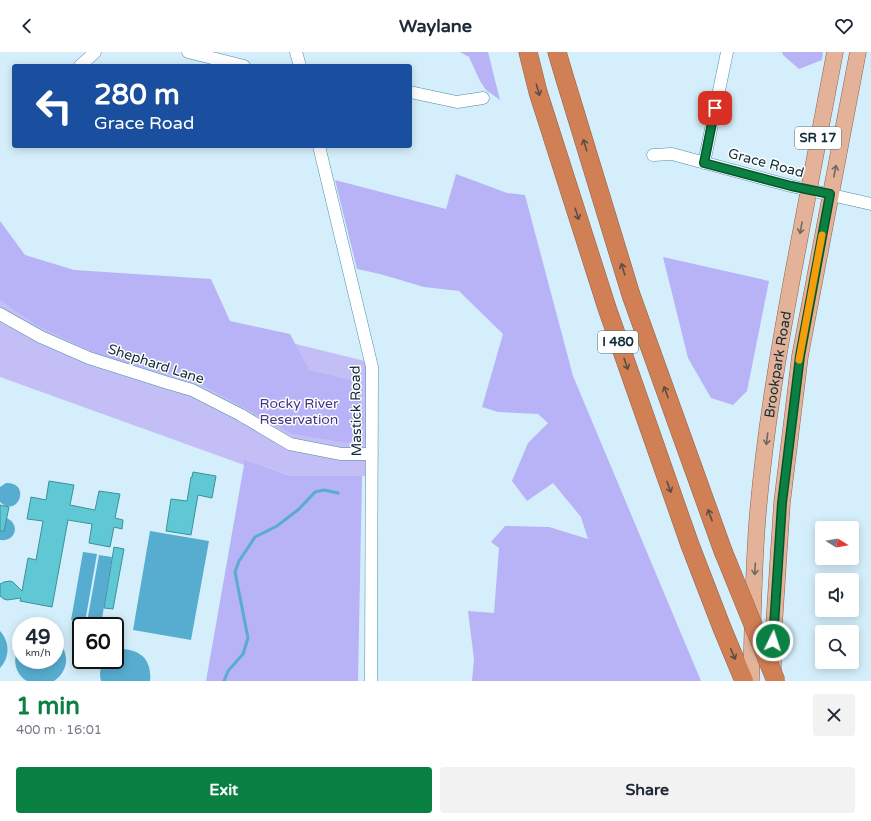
<!DOCTYPE html>
<meta charset="utf-8">
<style>
:root{--surface:#fff;--page:#f2f2f3;--text:#1f2937;--muted:#747a83;--accent:#0b8043}
body{margin:0;font-family:"Varela Round",sans-serif;background:var(--page);color:var(--text);height:100vh;display:flex;flex-direction:column;font-size:15px;white-space:nowrap}
*{box-sizing:border-box;margin:0}
p{font-size:13px;color:var(--muted)}
.icon{flex:none;width:22px;height:22px;fill:none;stroke:currentColor;stroke-width:2;stroke-linecap:round;stroke-linejoin:round}
.map{position:relative;height:629px;overflow:hidden}
.drawer{display:flex;flex-direction:column;background:var(--surface);flex:1}
.drawer>*{flex:none}
.top-card{position:absolute;left:12px;top:12px;width:400px;height:84px;border-radius:4px;box-shadow:0 2px 10px #0003;background:#1a4fa0;color:#fff;overflow:hidden}
.needle{width:26px;rotate:101deg}
.controls{position:absolute;left:815px;top:469px;display:grid;gap:8px}
.controls a{display:grid;place-items:center;width:44px;height:44px;border-radius:4px;background:var(--surface);box-shadow:0 2px 10px #0003;font-size:20px}
.speed{position:absolute;left:12px;top:565px;display:flex;gap:8px;font-size:20px;font-weight:700;text-align:center}
.speed>*{display:grid;place-content:center;width:52px;height:52px;border-radius:50%;background:var(--surface);box-shadow:0 2px 10px #0003;line-height:1}
.speed small{font-size:10px;font-weight:400}
.speed .limit{border:2px solid #111;border-radius:6px;background:#fff;color:#111}
.pin{position:absolute;display:grid;place-items:center;width:34px;height:34px;color:#fff;margin:-17px;border-radius:8px;box-shadow:0 2px 6px #0006}
.me{position:absolute;width:44px;margin:-22px;rotate:4deg;stroke-linejoin:round;filter:drop-shadow(0 0 3px #0008)}
.turn{display:flex;align-items:center;gap:14px;height:84px;padding:0 16px;font-size:18px}
.turn .icon{width:52px;height:52px;stroke-width:2.5}
.turn b{display:block;font-size:28px;line-height:34px}
.round{display:grid;place-items:center;flex:none;width:42px;height:42px;border-radius:4px;background:var(--page)}
.head{display:flex;align-items:center;justify-content:space-between;height:68px;padding:0 16px}
h1{font-size:24px;font-weight:700;line-height:30px;color:var(--accent)}
.primary-button{display:flex;gap:8px;margin-top:auto;padding:8px 16px}
.primary-button a{flex:1;height:46px;border-radius:4px;background:var(--accent);color:#fff;font-size:16px;font-weight:700;line-height:46px;text-align:center}
.primary-button a+a{background:var(--page);color:var(--text)}
header{display:flex;justify-content:space-between;align-items:center;height:52px;padding:0 16px;background:var(--surface);font-size:18px;font-weight:700}
.map>svg:first-child{display:block}
.green{fill:#c3bff6}
.forest{fill:#b8b2f7}
.water{fill:#57add0}
.lines{fill:none;stroke-linecap:round;stroke-linejoin:round}
.stream{stroke:#57add0;stroke-width:3}
.building{fill:#60c7d5;stroke:#3b919c}
.minor-casing{stroke:#488eab;stroke-width:13}
.major-casing{stroke:#8d624b;stroke-width:17}
.highway-casing{stroke:#8d624b;stroke-width:19}
.minor{stroke:#fff;stroke-width:12}
.major{stroke:#e3b298;stroke-width:16}
.highway{stroke:#d17f54;stroke-width:18}
.highway-bridge-casing{stroke:#8d624b;stroke-width:19;stroke-linecap:butt}
.highway-bridge{stroke:#d17f54;stroke-width:18}
.oneway{stroke:#5d4e44}
.oneway2{stroke:#6f6964}
.route-casing{stroke:#07532c;stroke-width:10}
.route{stroke:#0b8043;stroke-width:7}
.slow{stroke:#f59e0b;stroke-width:7}
.labels{text-anchor:middle;dominant-baseline:central;stroke-width:3;stroke-linejoin:round;paint-order:stroke}
.shield{fill:#fff;stroke:#586c74;stroke-width:1}
.shield-label{font-size:13px;font-weight:bold;fill:#102d39}
.street-label{font-size:14px;fill:#102d39;stroke:#fff}
.park-label{font-size:14px;fill:#433584;stroke:#fff}
</style>
<header><svg class="icon" aria-label="back" viewBox="0 0 24 24"><path d="M15 5l-7 7 7 7"/></svg>Waylane<svg class="icon" aria-label="heart" viewBox="0 0 24 24"><path d="M12 20l-8-8c-3-5 5-10 8-4 3-6 11-1 8 4z"/></svg></header>
<div class="map">
<svg width="871" height="629" viewBox="0 0 871 629">
<rect width="100%" height="100%" fill="#d4effb"/>
<path class="green" d="M0,179L34,228L369,310L368,424H290L244,407V413L0,325Z"/>
<path class="forest" d="M460,0H488L500,48L486,38L480,29L469,5Z
M782,0H823L822,8L799,17L783,3Z
M456,122L507,141L525,143L573,324L701,629H472L474,607L468,559L494,561L499,496L491,490L505,474L549,475L588,487L581,465L553,431L527,449L512,429L528,391L548,371L538,362L498,360L482,355L503,282L459,239L424,235L380,222L357,217L335,128L446,157Z
M0,169L25,203L74,218L211,227L230,269L290,282L309,318L358,330L364,370L361,383L348,391L292,382L195,329L102,304L38,274L0,248Z
M663,205L769,229L747,339L733,353L711,346L688,306Z
M244,407L290,424H362L358,629H206L244,413Z"/>
<path class="water" d="M6,431C32,430 18,467 0,450V435Z
M4,465C21,470 17,490 0,488V466Z
M150,479L209,489L191,588L133,578Z
M83,500L97,502L85,570L71,568Z
M99,503L112,505L101,573L87,570Z
M0,579C10,590 10,605 0,616Z
M55,587C70,599 70,618 54,629H27C13,621 12,603 21,591V608H55Z
M122,597C142,598 152,609 150,629H101C99,622 100,614 105,608H115V599Z"/>
<g class="lines">
<path class="stream" d="M224,629L228,619L243,602L248,586L235,520L239,509L255,485L277,474L299,457L315,440L324,438L338,441"/>
</g>
<path class="building" d="M193,420L216,424L212,446L198,443L191,483L166,479L171,447L187,449L191,425H192Z
M49,429L74,433L70,453L95,458L99,439L120,442L115,466L123,468L122,477L114,475L110,495L89,491L92,472L68,468L52,555L20,549L21,546L7,548L4,547L0,544V532L4,530L10,529L13,530L22,539L28,506L36,508L43,469L27,467L31,445L46,448Z
M0,453L9,455L4,479H0Z
M114,495L124,497L113,557L104,556Z"/>
<g class="lines">
<defs>
<path id="minor" d="M188,0L244,14
M296,0L300,14
M80,14L95,0
M410,40L457,50L483,46
M319,94L372,315L371,629
M653,103L672,102L791,134L871,152
M704,111L727,0
M0,262L41,285L89,306L168,331L192,338L241,363L290,392L341,402H372"/>
<g id="major">
<path d="M773,619V589L782,451L800,304L858,0"/>
<path id="s1" d="M751,629C753,573 753,516 758,460C765,378 779,297 794,216C807,144 821,72 835,0"/>
</g>
<path id="highway" d="M528,0L538,40L607,256L690,493L722,576L744,629
M557,0L565,27L631,243L723,499"/>
</defs>
<use href="#minor" class="minor-casing"/>
<use href="#major" class="major-casing"/>
<use href="#highway" class="highway-casing"/>
<use href="#minor" class="minor"/>
<use href="#major" class="major"/>
<use href="#highway" class="highway"/>
<defs>
<path id="highway-bridge" d="M723,499L776,629"/>
</defs>
<use href="#highway-bridge" class="highway-bridge-casing"/>
<use href="#highway-bridge" class="highway-bridge"/>
</g>
<defs><path id="oneway-shaft" d="M-6 0H5M1.5-3L5.5 0L1.5 3" fill="none" stroke-width="1.6" stroke-linecap="round" stroke-linejoin="round"/></defs>
<g class="oneway">
<use href="#oneway-shaft" transform="translate(538 38) rotate(74)"/>
<use href="#oneway-shaft" transform="translate(585 93) rotate(-107)"/>
<use href="#oneway-shaft" transform="translate(577 162) rotate(72)"/>
<use href="#oneway-shaft" transform="translate(623 217) rotate(-107)"/>
<use href="#oneway-shaft" transform="translate(626 312) rotate(71)"/>
<use href="#oneway-shaft" transform="translate(666 340) rotate(-110)"/>
<use href="#oneway-shaft" transform="translate(669 435) rotate(70)"/>
<use href="#oneway-shaft" transform="translate(710 463) rotate(-110)"/>
<use href="#oneway-shaft" transform="translate(733 602) rotate(67)"/>
</g>
<g class="oneway2">
<use href="#oneway-shaft" transform="translate(835 119) rotate(-79)"/>
<use href="#oneway-shaft" transform="translate(801 176) rotate(100)"/>
<use href="#oneway-shaft" transform="translate(767 387) rotate(97)"/>
<use href="#oneway-shaft" transform="translate(755 517) rotate(93)"/>
</g>
<g class="lines">
<defs>
<path id="route" d="M715,56L704,111L791,134L830,142L800,304L782,451L773,589"/>
</defs>
<use href="#route" class="route-casing"/>
<use href="#route" class="route"/>
<path class="slow" d="M799,308L822,183"/>
</g>
<g class="labels">
<g class="shield">
<rect x="795" y="75" width="46" height="22" rx="3"/>
<rect x="598" y="279" width="40" height="22" rx="3"/>
</g>
<g class="shield-label">
<text x="818" y="86">SR 17</text>
<text x="618" y="290">I 480</text>
</g>
<g class="street-label">
<text transform="translate(766 111) rotate(15)">Grace Road</text>
<text transform="translate(156 312) rotate(18)">Shephard Lane</text>
<text stroke="none"><textPath href="#s1" startOffset="318">Brookpark Road</textPath></text>
<text transform="translate(356 359) rotate(-91)">Mastick Road</text>
</g>
<g class="park-label">
<text x="299" y="351">Rocky River<tspan x="299" dy="16">Reservation</tspan></text>
</g>
</g>
</svg>
<div class="controls">
<a><svg class="needle" viewBox="-14 -14 28 28"><path d="M0-13l5 13h-10z" fill="#e53935"/><path d="M0 13l5-13h-10z" fill="#747a83"/></svg></a>
<a><svg class="icon" aria-label="sound" viewBox="0 0 24 24"><path d="M4 9h4l5-4v14l-5-4H4zM17 9q2 3 0 6"/></svg></a>
<a><svg class="icon" aria-label="search" viewBox="0 0 24 24"><circle cx="10" cy="10" r="6"/><path d="M15 15l6 6"/></svg></a>
</div>
<div class="speed"><div>49<small>km/h</small></div><div class="limit">60</div></div>
<div class="pin" style="left:715px;top:56px;background:#d93025"><svg class="icon" aria-label="arrive" viewBox="0 0 24 24"><path d="M6 21V4h12l-3 4 3 4H6"/></svg></div>
<svg class="me" style="left:773px;top:589px" viewBox="-20 -20 40 40"><circle r="17" fill="#0b8043" stroke="#fff" stroke-width="3"/><path d="M0-11L8 9 0 5-8 9z" fill="#fff"/></svg>
<div class="top-card">
<div class="turn"><svg class="icon" aria-label="left" viewBox="0 0 24 24"><path d="M17 20v-9H6M10 6l-5 5 5 5"/></svg><div><b>280 m</b>Grace Road</div></div>
</div>
</div>
<section class="drawer">
<div class="head"><div><h1>1 min</h1><p>400 m · 16:01</p></div><a class="round"><svg class="icon" aria-label="close" viewBox="0 0 24 24"><path d="M6 6l12 12M18 6L6 18"/></svg></a></div>
<div class="primary-button"><a>Exit</a><a>Share</a></div>
</section>
